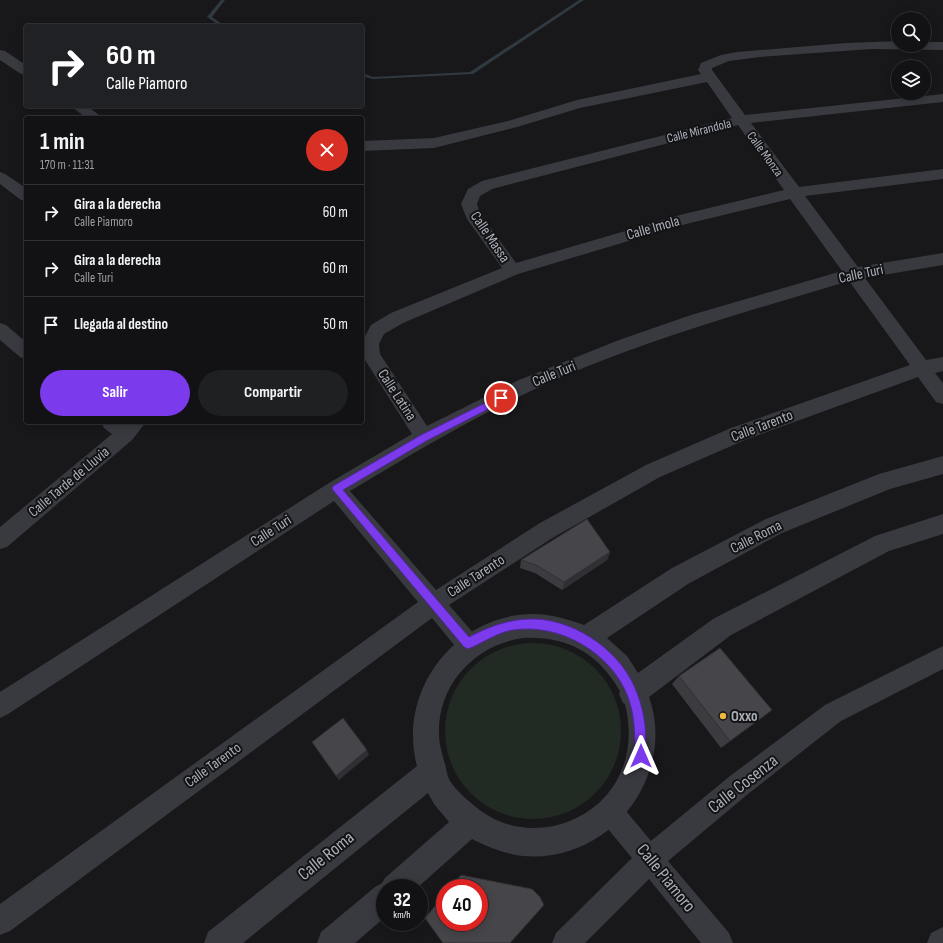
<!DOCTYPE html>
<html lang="es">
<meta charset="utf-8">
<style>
:root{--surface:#121214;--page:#1f2022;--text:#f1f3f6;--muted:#9c9ea0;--line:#313234;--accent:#7c3aed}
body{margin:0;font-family:"Sofia Sans Condensed",sans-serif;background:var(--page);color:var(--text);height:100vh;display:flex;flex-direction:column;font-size:15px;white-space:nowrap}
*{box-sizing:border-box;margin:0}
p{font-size:13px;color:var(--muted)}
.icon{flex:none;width:22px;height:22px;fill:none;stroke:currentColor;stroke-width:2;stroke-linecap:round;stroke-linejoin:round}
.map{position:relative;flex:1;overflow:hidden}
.drawer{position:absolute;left:24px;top:116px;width:340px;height:308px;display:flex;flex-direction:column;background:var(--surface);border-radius:4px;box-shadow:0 2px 10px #0003,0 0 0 1px var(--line)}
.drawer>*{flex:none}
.guide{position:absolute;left:24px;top:24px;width:340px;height:84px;border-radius:4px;box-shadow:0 2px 10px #0003,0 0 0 1px var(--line);background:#202124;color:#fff;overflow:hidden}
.controls{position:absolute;left:891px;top:12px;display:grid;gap:8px}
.controls a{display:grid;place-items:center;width:40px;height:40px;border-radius:50%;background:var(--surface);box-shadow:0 2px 10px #0003,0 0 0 1px var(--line);font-size:20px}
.speed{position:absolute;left:376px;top:879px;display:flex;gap:8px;font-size:20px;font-weight:700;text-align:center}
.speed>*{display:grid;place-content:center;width:52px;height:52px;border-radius:50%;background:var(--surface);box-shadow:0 2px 10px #0003,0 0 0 1px var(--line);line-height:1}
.speed small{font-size:10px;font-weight:400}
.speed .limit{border:6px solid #d22;background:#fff;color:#111}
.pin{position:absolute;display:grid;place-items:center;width:34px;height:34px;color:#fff;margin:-17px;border:2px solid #fff;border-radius:50%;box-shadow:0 1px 4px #0007}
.me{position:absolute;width:44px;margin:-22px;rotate:0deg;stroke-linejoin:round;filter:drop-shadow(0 0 3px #0008)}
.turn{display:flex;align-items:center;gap:14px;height:84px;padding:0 16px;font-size:18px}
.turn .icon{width:52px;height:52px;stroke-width:2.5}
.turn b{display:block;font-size:28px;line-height:34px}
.round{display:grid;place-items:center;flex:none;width:42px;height:42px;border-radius:21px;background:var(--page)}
.head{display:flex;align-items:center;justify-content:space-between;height:68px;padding:0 16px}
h1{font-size:24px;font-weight:700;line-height:30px}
.primary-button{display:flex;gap:8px;margin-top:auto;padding:8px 16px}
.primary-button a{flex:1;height:46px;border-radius:24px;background:var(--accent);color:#fff;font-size:16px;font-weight:700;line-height:46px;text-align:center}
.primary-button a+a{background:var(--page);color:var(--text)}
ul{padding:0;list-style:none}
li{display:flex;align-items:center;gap:12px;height:56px;padding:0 16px;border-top:1px solid var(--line)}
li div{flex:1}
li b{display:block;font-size:15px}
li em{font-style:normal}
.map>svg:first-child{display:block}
.green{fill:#222a24}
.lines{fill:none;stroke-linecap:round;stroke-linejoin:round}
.stream{fill:#303940;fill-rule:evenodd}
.minor{fill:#393a3f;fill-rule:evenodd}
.tertiary{fill:#393a3f;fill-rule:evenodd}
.wall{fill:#3b3b40}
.shaded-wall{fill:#303034}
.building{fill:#45454a;stroke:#303034}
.route{fill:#7c3aed;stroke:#51269a}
.poi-dot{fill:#ecb83f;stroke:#131315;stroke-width:1.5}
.labels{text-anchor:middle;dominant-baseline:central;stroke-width:4;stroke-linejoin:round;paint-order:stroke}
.far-street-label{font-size:13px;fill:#abafb9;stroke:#131315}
.street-label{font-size:15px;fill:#abafb9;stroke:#131315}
.poi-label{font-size:15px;font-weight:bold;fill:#abafb9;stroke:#131315;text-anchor:start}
.near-street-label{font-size:18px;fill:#abafb9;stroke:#131315}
</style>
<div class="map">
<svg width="943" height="943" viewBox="0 0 943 943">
<rect width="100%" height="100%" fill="#18181a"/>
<path class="green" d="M445 731a88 88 0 1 1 176 0a88 88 0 1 1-176 0Z"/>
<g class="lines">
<path class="stream" d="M221,0H225L212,17L225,26H220L207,17Z
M579,0H584L473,74L373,79L362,76V73L373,77L470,72Z"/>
<path class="minor" d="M898,41V45H924V42H943V50L872,49L760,57L729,61L712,68V70L745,115L943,94V102L751,123L799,187L943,169V179L805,196L858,267L943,253V265L865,278L926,360L943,357V371L935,373L943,383V404L936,402L918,377L745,440L660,477L554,537L449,605L476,636L479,644L476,652L468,655L460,652L432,618L10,931L0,935V904L418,602L334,501L8,714L0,718V692L329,483L412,434L365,360L362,355V342L371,325L391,313L502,268L467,219L461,204L468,189L482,181L732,118L707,82L580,108L517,127L434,148L362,151V141L434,138L508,121L577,100L701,74L698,70L701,63L721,55L737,52L846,43ZM738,125L784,190L680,215L516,263L480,214L477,204L480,196L492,189ZM790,199L842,271L691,315L619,340L519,380L427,426L380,354L379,344L384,334L403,323L518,274L682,225ZM849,281L910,365L731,428L646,465L540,523L436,590L350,491C410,455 470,419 533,390C634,343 742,313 849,281Z
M0,50L5,51L26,65V75L21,74L0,60Z
M71,106H87L103,118H86Z
M0,172L5,174L26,188V201L21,200L0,184Z
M0,323L6,325L26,342V359L20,357L0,340Z
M101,422H146L132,440L7,547L0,549V527L112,434L104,428Z
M943,646V669L841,721L748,794L668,861L729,933L733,943H701L649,879L585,943H552L556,933L632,858L603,823L599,814L603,805L612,801L621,805L651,841L730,776L825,705Z
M943,927V943H927L931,933Z"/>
<path class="tertiary" d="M943,456V474L890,489L782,533L688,584L607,638L627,656L638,673L713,619L875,536L943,514V534L889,551L731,635L649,697C659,725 657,753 646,780C626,828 577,861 523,856C505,854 488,847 472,839L417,888H385V917L355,943H317L321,932L375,887L382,883L385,878L449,822L434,804L428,793L243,943H204L208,932L417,766C397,691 455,614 534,614C551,614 567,619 584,625L672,568L766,519L879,474ZM523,638C567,636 598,653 620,691L619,694L623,703L625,704C634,740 627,776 600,802C581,819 557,829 531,828C512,827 496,822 481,811C471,803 449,786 447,773C445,761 440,751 439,736C437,685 474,645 523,638Z"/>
</g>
<path class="wall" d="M610,552L607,560L562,590L535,573L520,568L521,560Z
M679,676L772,710L721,748L672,684Z"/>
<path class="shaded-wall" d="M610,552L607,560L562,590L564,582Z
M772,710L762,718L721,748L730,741Z
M367,750L369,755L339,780L336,776Z"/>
<path class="building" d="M587,519L610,552L564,582L536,565L521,560Z
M720,648L772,710L730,741L679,676Z
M343,718L367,750L336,776L312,742Z
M461,875L532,889L540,897L544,905L510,943H443L425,918L445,894V922H479V888H450Z"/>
<path class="route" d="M501,395L504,396L505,398L504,401L428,440L343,490L469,637C490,626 512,618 536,619C578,621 623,653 637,693C646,716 646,733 646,756L645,760L641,762L637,760L635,756C635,736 635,716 628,697C611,652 559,623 513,630C496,633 483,643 468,649L464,647L332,489L333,486L421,435Z"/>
<circle class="poi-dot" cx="723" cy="716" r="4"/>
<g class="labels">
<g class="far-street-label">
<text transform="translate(699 131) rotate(-14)">Calle Mirandola</text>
<text transform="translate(765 154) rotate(54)">Calle Monza</text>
</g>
<g class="street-label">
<text transform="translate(653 228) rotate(-16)">Calle Imola</text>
<text transform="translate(490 237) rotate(56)">Calle Massa</text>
<text transform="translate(861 274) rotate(-12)">Calle Turi</text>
<text transform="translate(554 374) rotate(-22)">Calle Turi</text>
<text transform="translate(397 395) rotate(57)">Calle Latina</text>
<text transform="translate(762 426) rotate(-21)">Calle Tarento</text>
<text transform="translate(69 482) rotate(-40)">Calle Tarde de Lluvia</text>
<text transform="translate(271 531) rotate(-33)">Calle Turi</text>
<text transform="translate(756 537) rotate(-27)">Calle Roma</text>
<text transform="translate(476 576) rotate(-33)">Calle Tarento</text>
<text transform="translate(213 765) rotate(-36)">Calle Tarento</text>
</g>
<g class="poi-label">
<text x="731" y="716">Oxxo</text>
</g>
<g class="near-street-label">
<text transform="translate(743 784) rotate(-38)">Calle Cosenza</text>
<text transform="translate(326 856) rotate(-39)">Calle Roma</text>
<text transform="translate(666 878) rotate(51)">Calle Piamoro</text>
</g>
</g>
</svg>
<div class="controls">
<a><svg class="icon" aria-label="search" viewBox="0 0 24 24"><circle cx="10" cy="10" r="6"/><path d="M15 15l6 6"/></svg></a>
<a><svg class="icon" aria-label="layers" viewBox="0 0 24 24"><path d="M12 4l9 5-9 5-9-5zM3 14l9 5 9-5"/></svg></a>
</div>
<div class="speed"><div>32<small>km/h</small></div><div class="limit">40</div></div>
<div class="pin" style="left:501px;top:398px;background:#d93025"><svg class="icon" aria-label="arrive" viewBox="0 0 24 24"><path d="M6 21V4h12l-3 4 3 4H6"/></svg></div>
<svg class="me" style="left:641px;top:756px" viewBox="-20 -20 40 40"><path d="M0-17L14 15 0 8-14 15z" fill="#7c3aed" stroke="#fff" stroke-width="4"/></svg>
<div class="guide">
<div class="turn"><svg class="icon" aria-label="right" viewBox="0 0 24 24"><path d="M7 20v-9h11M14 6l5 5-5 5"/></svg><div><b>60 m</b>Calle Piamoro</div></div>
</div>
<section class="drawer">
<div class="head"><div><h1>1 min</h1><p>170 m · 11:31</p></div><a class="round" style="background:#d93025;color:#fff"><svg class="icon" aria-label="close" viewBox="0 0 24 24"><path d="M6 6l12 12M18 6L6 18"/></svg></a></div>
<ul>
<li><svg class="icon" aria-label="right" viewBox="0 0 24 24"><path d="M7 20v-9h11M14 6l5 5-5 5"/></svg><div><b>Gira a la derecha</b><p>Calle Piamoro</p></div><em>60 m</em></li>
<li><svg class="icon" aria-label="right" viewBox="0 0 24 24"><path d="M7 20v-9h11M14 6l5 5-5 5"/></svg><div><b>Gira a la derecha</b><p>Calle Turi</p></div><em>60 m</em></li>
<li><svg class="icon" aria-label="arrive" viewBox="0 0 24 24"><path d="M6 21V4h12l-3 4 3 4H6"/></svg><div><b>Llegada al destino</b></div><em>50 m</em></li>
</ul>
<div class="primary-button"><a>Salir</a><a>Compartir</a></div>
</section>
</div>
